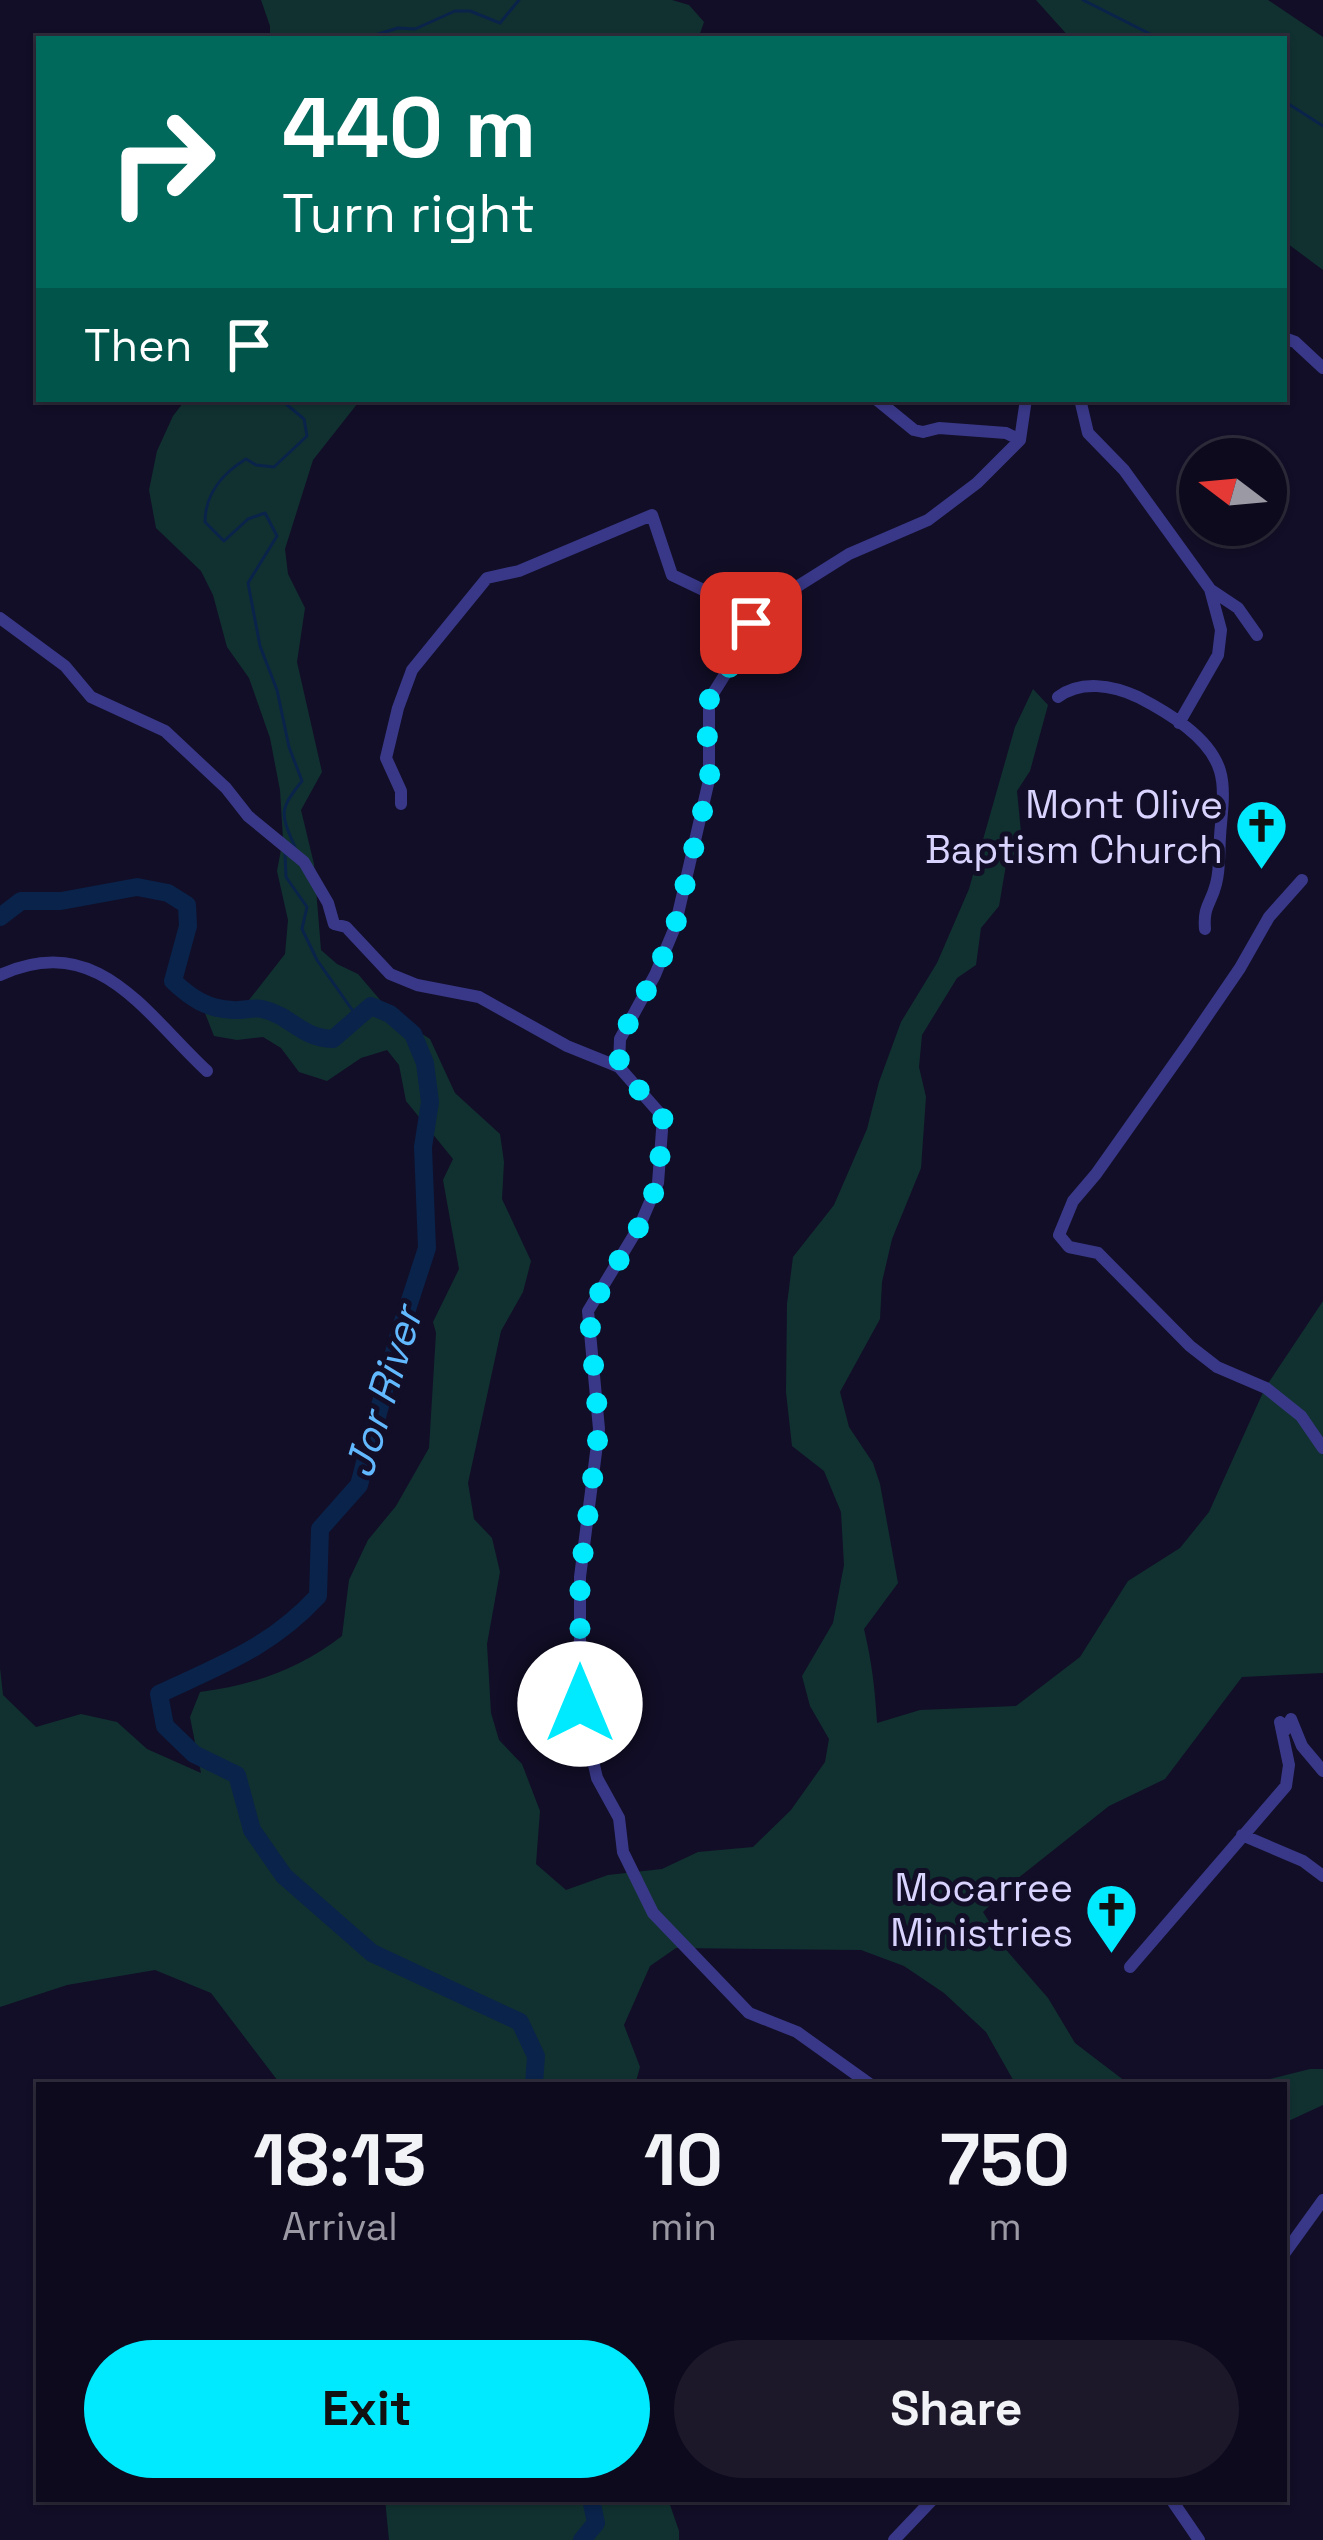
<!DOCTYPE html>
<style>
:root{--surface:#0e0a1d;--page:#1c182a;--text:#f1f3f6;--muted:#9b9aa4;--line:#2e2b3b;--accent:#00eaff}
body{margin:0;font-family:"Space Grotesk",sans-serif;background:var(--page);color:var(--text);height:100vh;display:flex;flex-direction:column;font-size:45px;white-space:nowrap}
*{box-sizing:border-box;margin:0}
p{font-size:39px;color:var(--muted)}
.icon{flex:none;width:66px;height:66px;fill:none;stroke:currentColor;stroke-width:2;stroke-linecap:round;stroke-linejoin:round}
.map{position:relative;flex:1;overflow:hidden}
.details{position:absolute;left:36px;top:2082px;width:1251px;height:420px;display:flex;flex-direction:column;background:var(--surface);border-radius:0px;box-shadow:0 3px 9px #0004,0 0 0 3px var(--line)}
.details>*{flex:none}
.guide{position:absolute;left:36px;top:36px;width:1251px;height:366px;border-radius:0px;box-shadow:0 3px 9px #0004,0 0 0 3px var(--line);background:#00695c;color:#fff;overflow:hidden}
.needle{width:78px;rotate:286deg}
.tools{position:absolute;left:1179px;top:438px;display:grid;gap:24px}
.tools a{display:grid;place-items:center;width:108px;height:108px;border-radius:50%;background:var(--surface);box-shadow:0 3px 9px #0004,0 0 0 3px var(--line);font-size:60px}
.pin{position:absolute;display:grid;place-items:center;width:102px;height:102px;color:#fff;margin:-51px;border-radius:24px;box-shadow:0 6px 18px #0006}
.me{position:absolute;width:132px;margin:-66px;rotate:0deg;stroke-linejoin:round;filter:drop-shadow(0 0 9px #0008)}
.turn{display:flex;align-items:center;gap:42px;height:252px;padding:0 48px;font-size:54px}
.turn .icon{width:156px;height:156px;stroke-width:2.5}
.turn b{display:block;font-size:84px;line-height:102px}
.then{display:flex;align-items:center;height:114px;padding:0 48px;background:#0003;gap:24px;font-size:45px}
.eta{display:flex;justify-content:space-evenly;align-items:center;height:204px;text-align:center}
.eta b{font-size:72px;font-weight:600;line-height:84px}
.primary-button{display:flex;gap:24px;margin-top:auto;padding:24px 48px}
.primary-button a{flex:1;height:138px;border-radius:72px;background:var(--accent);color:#111;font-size:48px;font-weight:600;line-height:138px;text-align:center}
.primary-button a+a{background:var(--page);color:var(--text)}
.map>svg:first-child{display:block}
.green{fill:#113130}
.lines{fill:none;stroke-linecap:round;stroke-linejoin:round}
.stream{stroke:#0a234a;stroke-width:3}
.river{stroke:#0a234a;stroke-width:18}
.minor{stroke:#393888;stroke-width:12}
.route{stroke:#00eaff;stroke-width:21;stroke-dasharray:0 37.8}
.labels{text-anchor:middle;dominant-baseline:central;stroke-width:10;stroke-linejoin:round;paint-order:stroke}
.poi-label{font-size:39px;fill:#d9d4ff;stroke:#120e27;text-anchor:end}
.water-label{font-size:42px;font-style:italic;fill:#62b9ff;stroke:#120e27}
</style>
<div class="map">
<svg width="1323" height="2540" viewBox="0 0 1323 2540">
<rect width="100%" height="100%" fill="#120e27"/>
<path class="green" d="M261,0H672L689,5L704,22L698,39H270V26Z
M1036,0H1268L1323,37V270L1284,241V39H1071Z
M186,399H361L313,460L285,549L288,574L305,608L297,662L322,772L301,810L314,864L321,950L337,964L358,974L393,1015L430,1039L455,1093L500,1134L504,1162L502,1199L531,1261L523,1292L501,1331L468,1483L474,1519L492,1538L500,1572L487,1644L491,1713L499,1740L522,1764L540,1811L536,1864L566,1890L608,1875L662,1869L698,1852L753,1847L791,1810L825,1762L829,1739L810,1706L802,1676L833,1623L844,1565L841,1512L824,1471L792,1446L786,1392L787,1304L793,1257L834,1205L867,1129L879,1082L901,1022L937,963L969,889L1015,727L1033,689L1048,705L1030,771L1017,791L1023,853L1006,865L999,906L981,928L976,965L957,978L922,1035L919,1067L926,1097L921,1168L892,1239L882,1282L880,1319L840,1392L849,1427L873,1463L880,1484L898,1583L864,1629C872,1663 875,1689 877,1723L920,1710L1016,1706L1080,1657L1128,1581L1180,1548L1209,1512L1265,1388L1323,1301V1673L1242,1677L1165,1779L1109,1806L1012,1883L983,1912L1008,1952L1048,1998L1075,2043L1130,2085H1016L986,2032L944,1993L904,1966L861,1950L676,1948L650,1966L624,2025L640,2067L635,2085H281L211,1993L155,1970L67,1985L0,2007V1668L3,1695L36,1727L81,1714L117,1722L147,1749L201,1773L190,1717L200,1692C254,1685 299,1669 342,1636L349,1580L368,1540L396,1506L429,1448L436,1333L433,1322L459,1269L443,1180L453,1159L406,1101L399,1065L387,1050L361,1058L327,1081L299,1072L281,1048L263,1037L237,1040L214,1036L201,1003L242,1009L285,954L288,920L277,871L283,839L280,790L270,738L249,678L227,647L213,595L201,571L156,528L149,490L157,451L173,416Z
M1310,2069H1323V2105L1284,2123V2085H1246Z
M385,2499H668L679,2531V2540H389Z"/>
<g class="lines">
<path class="stream" d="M1083,0L1160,39
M362,39L398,28L415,29L455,11H470L500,23L519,0
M1284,101L1323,126
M280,399L304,419L307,436L274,467L256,465L246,459C223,473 205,494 205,522L224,541L248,519L265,513L277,536L248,583L260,646L277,690L289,747L302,781C279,810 280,813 295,847L293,849
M285,854L286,877L307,907L302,929L317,960L358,1018L371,1006"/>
<path class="river" d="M0,917L21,901H61L137,887L168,893L187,905L188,926L173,981C191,998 207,1009 233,1010C243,1011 253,1007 262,1009C293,1016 298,1037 333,1039L371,1006L390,1014L413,1034L425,1063L430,1102L423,1147L427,1248L399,1334L359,1485L320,1529L318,1596C271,1647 221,1665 159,1694L165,1726L194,1754L237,1775L252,1830L284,1876L372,1953L520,2022L536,2056L534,2085
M582,2540L596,2523L591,2499"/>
<path class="minor" d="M1284,338L1295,342L1323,368
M876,399L914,430L923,432L939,428L1006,433L1020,440
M1080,399L1088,433L1124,470L1210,589L1221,630L1218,655L1179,723
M1211,590L1238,608L1257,635
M0,618L65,666L91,697L165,731L226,788L248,816L304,862L328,903L334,924L346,927L390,974L417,985L479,997L567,1046L619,1067L663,1117L658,1183L640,1225L588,1311L599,1429L580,1577V1704L597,1778L619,1818L623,1852L653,1913L749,2013L797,2032L871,2085
M1058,697C1081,680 1112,685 1138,697C1167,712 1210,737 1220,771C1226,791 1221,817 1220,837C1219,852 1220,870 1216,884C1211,904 1203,906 1205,929
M401,804V791L386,758L398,708L412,670L487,578L519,571L652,515L672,575L739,607L745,628
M1302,880L1269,917L1240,968L1188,1044L1096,1174L1073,1201L1059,1235L1069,1247L1098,1253L1190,1346L1217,1367L1266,1388L1301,1416L1323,1448
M0,975C97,931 143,1011 207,1071
M619,1067L620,1039L655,975L675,927L709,780V700L741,649L745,630L771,603L849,554L928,520L977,483L1020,440L1026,399
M1284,1732L1291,1719L1302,1746L1323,1771
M1242,1835L1303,1861L1323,1876
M1130,1967L1286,1786L1289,1765L1280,1722
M1284,2254L1323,2200
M1171,2499L1199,2540
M894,2540L933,2499"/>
</g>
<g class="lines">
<path class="route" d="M580,1704V1577L599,1429L589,1311L640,1225L658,1183L663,1117L619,1067L620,1039L655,975L675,927L710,780L706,715L709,700L741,649L745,630L751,623"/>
</g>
<defs>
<symbol id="church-pin" viewBox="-11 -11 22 30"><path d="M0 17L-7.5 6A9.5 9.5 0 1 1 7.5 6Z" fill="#00eaff" stroke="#120e27"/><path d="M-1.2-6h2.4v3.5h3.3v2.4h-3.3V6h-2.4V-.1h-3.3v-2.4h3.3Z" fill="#111"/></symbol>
</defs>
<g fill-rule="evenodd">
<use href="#church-pin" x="1232" y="796" width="59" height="81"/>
<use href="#church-pin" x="1082" y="1880" width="59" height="81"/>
</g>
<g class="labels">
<g class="poi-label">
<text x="1223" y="804">Mont Olive<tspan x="1223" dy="45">Baptism Church</tspan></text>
<text x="1073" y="1887">Mocarree<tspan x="1073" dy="45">Ministries</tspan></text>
</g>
<g class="water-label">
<text transform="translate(383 1392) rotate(-73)">Jor River</text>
</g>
</g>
</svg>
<div class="tools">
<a><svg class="needle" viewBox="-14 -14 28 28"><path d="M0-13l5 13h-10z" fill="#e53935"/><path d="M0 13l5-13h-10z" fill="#9b9aa4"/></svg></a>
</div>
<div class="pin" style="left:751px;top:623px;background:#d93025"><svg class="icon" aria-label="arrive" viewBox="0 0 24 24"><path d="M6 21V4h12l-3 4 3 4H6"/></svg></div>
<svg class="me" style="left:580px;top:1704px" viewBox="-20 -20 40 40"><circle r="19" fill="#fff"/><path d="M0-13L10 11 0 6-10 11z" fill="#00eaff"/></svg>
<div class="guide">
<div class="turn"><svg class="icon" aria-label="right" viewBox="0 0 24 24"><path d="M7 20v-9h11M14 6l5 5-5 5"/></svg><div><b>440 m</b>Turn right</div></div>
<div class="then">Then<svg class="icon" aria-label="arrive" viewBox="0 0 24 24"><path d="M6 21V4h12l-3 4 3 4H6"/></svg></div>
</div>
<section class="details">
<div class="eta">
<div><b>18:13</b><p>Arrival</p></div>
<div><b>10</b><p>min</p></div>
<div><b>750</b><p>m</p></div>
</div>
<div class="primary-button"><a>Exit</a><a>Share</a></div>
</section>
</div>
